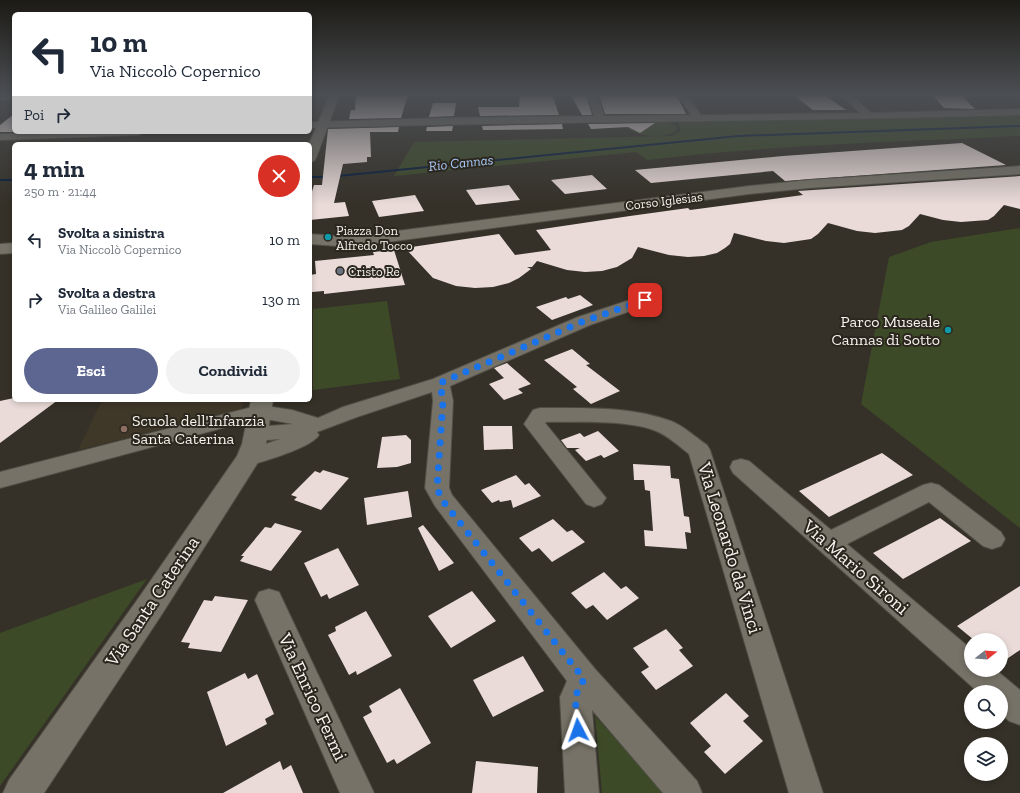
<!DOCTYPE html>
<html lang="it">
<meta charset="utf-8">
<style>
:root{--surface:#fff;--page:#f2f2f3;--text:#1f2937;--muted:#747a83;--accent:#5c6690}
body{margin:0;font-family:"Zilla Slab",serif;background:var(--page);color:var(--text);height:100vh;display:flex;flex-direction:column;font-size:15px;white-space:nowrap}
*{box-sizing:border-box;margin:0}
p{font-size:13px;color:var(--muted)}
.icon{flex:none;width:22px;height:22px;fill:none;stroke:currentColor;stroke-width:2;stroke-linecap:round;stroke-linejoin:round}
.map{position:relative;flex:1;overflow:hidden}
.drawer{position:absolute;left:12px;top:142px;width:300px;height:260px;display:flex;flex-direction:column;background:var(--surface);border-radius:6px;box-shadow:0 2px 6px #0003}
.drawer>*{flex:none}
.top-card{position:absolute;left:12px;top:12px;width:300px;height:122px;border-radius:6px;box-shadow:0 2px 6px #0003;background:#fff;color:var(--text);overflow:hidden}
.needle{width:26px;rotate:73deg}
.fabs{position:absolute;left:964px;top:633px;display:grid;gap:8px}
.fabs a{display:grid;place-items:center;width:44px;height:44px;border-radius:50%;background:var(--surface);box-shadow:0 2px 6px #0003;font-size:20px}
.pin{position:absolute;display:grid;place-items:center;width:34px;height:34px;color:#fff;margin:-17px;border-radius:8px;box-shadow:0 2px 6px #0006}
.me{position:absolute;width:44px;margin:-22px;rotate:356deg;stroke-linejoin:round;filter:drop-shadow(0 0 3px #0008)}
.turn{display:flex;align-items:center;gap:14px;height:84px;padding:0 12px;font-size:18px}
.turn .icon{width:52px;height:52px;stroke-width:2.5}
.turn b{display:block;font-size:28px;line-height:34px}
.then{display:flex;align-items:center;height:38px;padding:0 12px;background:#0003;gap:8px;font-size:15px}
.round{display:grid;place-items:center;flex:none;width:42px;height:42px;border-radius:21px;background:var(--page)}
.headline{display:flex;align-items:center;justify-content:space-between;height:68px;padding:0 12px}
h1{font-size:24px;font-weight:800;line-height:30px}
.button{display:flex;gap:8px;margin-top:auto;padding:8px 12px}
.button a{flex:1;height:46px;border-radius:24px;background:var(--accent);color:#fff;font-size:16px;font-weight:800;line-height:46px;text-align:center}
.button a+a{background:var(--page);color:var(--text)}
ul{padding:0;list-style:none}
li{display:flex;align-items:center;gap:12px;height:60px;padding:0 12px}
li div{flex:1}
li b{display:block;font-size:15px}
li em{font-style:normal}
.map>svg:first-child{display:block}
.built{fill:#3f3829}
.green{fill:#3d4a28}
.lines{fill:none;stroke-linecap:round;stroke-linejoin:round}
.stream{fill:#081d3c;fill-rule:evenodd}
.building{fill:#eadbd8}
.street-casing{stroke:#504e45;stroke-width:2}
.secondary-casing{stroke:#504e45;stroke-width:2}
.street{fill:#767267;fill-rule:evenodd}
.secondary{fill:#767267;fill-rule:evenodd}
.route{stroke:#1a73e8;stroke-width:7;stroke-dasharray:0 12.6}
.culture-dot{fill:#0f9aa8;stroke:#2b271e;stroke-width:1.5}
.worship-dot{fill:#6b7280;stroke:#2b271e;stroke-width:1.5}
.education-dot{fill:#8d6e63;stroke:#2b271e;stroke-width:1.5}
.labels{text-anchor:middle;dominant-baseline:central;stroke-width:4;stroke-linejoin:round;paint-order:stroke}
.far-street-label{font-size:13px;fill:#f6f4ee;stroke:#2b271e}
.far-poi-label{font-size:13px;fill:#f6f4ee;stroke:#2b271e;text-anchor:start}
.far-water-label{font-size:14px;font-style:italic;fill:#abcbfa;stroke:#2b271e}
.poi-label{font-size:16px;fill:#f6f4ee;stroke:#2b271e;text-anchor:end}
.near-street-label{font-size:19px;fill:#f6f4ee;stroke:#2b271e}
</style>
<div class="map">
<svg width="1020" height="793" viewBox="0 0 1020 793">
<rect width="100%" height="100%" fill="#353128"/>
<path class="built" d="M102,400H243L242,409L78,450Z"/>
<path class="green" d="M1020,115V136C896,142 771,145 647,160L636,152L394,176L414,142L671,136L681,131L678,123L684,121Z
M666,121L676,126L677,129C670,140 634,137 626,127L630,122Z
M1020,228V528L861,404L889,257L931,242Z
M387,301L400,379L313,390V309Z
M147,579L0,786V633Z
M595,716L664,793H602Z"/>
<g class="lines">
<path class="stream" d="M1020,125V127L738,137L328,178H310V176H328L738,135Z
M0,179H14V181H0Z"/>
</g>
<path class="building" d="M356,94H408L401,118L349,119L351,110H355Z
M520,94H552L559,115L480,116L478,107H519Z
M570,94H586L592,115H582Z
M599,94H676L686,114H605Z
M792,94H823L846,110H813Z
M932,94H960L975,109L944,108Z
M433,103H456L454,116L429,117Z
M14,114V132H0V125Z
M655,123L640,133L628,127L591,129L588,124Z
M562,124L563,129L483,130L482,126Z
M453,126L452,131H426L427,127Z
M399,127L398,132H370L371,157H367V162L343,164L334,203L345,202L349,216L310,220V198L314,185H322L328,129Z
M962,143L1006,165L785,181L773,171L651,183L635,170L783,156Z
M592,175L607,189L565,194L551,180Z
M1020,176V209L1004,205L994,216L988,220L961,222L943,220L920,214L909,226L902,230L875,233L857,231L828,223L818,234L811,239L784,243L766,241L734,233L730,244L725,248L717,253L704,256L688,257L669,255L638,247L632,258L617,267L602,271L585,272L567,270L537,261L532,267H527L531,269L519,278L509,283L493,287L475,288L456,286L433,278L405,248L499,234L515,255L551,250L536,230L630,216L688,208L690,210L803,195L798,191Z
M509,185L520,200L476,205L466,190Z
M415,195L424,211L379,217L372,201Z
M394,250L405,285L324,294V291L312,292V289H310V275L316,274L315,261L374,255L373,252Z
M580,295L593,305L552,320L536,307L566,297L568,299Z
M572,349L590,364L586,365L620,391L591,404L573,389L577,387L544,360Z
M507,363L531,384L518,389L523,393L504,400L489,384L504,378L494,368Z
M14,398V400H58L0,443V401Z
M483,426H512L513,449L484,450Z
M598,431L619,451L604,458L601,455L586,461L575,450L580,448H567L561,440L580,433L584,437Z
M406,435L411,440V463L397,467L377,468L382,437Z
M882,453L913,475L829,517L799,491Z
M633,464L670,466L671,478L679,479L684,516L689,517L691,533L685,532L687,549L645,546L644,530L653,531L650,491L645,490L644,480H634Z
M323,470L349,478L321,510L294,500L297,497L291,495L315,471L320,473Z
M516,475L525,485L529,483L541,496L513,508L511,500L500,502L499,500L492,503L481,490Z
M408,491L412,517L367,525L364,498Z
M940,518L971,541L903,579L873,553Z
M553,519L567,532L572,530L585,542L552,562L539,548L532,552L519,538Z
M275,523L302,531L271,571L240,561L244,556H241L265,527L271,528Z
M423,525L454,563L439,571L418,528Z
M338,548L359,585L329,599L327,594L321,597L304,563Z
M604,572L621,589L626,586L639,598L607,620L593,605L586,609L571,593Z
M1020,586V650L1001,663V640H974L957,626Z
M472,591L496,621L451,648L428,616Z
M215,596L248,600L221,652L188,648L190,643L181,642L204,600L212,601Z
M366,611L392,656L357,675L356,671L349,675L328,635L336,631L335,627Z
M666,629L683,648L679,650L693,666L656,690L641,672L649,667L633,648Z
M523,656L544,691L493,717L473,680Z
M245,673L248,679L257,674L274,714L265,719L267,724L226,746L207,692Z
M400,688L431,743L397,764L394,759L387,763L363,717L372,712L369,706Z
M726,693L749,716L743,721L763,741L725,774L704,752L711,746L690,723Z
M280,761L283,770L291,765L303,793H223Z
M476,761L538,767L537,793H472Z"/>
<g class="lines">
<defs>
<path id="street" d="M0,94H14V100H0Z
M587,94H597L604,116L691,115L677,94H686L701,115L860,113L842,96L843,94H851L871,113L1020,109V115C783,122 547,121 310,128V122L440,118L594,116Z
M50,132H144L139,135L0,140V134Z
M645,295L651,296L653,300L651,304L590,325L450,386L453,401L449,488L452,495L595,669L697,781L702,793H663L592,710L599,793H565L560,697L567,681L435,506L425,488L433,401L432,392L357,417L317,432L319,435C311,448 264,461 248,466L240,463L237,458L240,453L280,439L256,441L248,439L245,434L248,429L256,427L293,424L260,418L0,488V472L260,405L292,410L318,418L343,407L433,379L578,317Z
M540,408C583,408 630,406 671,421C684,426 695,437 707,445L710,450L823,793H789L689,454C679,446 668,436 656,431C629,420 576,422 546,422L545,423L606,498L602,504L594,507L586,504L524,424L533,410Z
M741,459L749,461L831,530L923,485L931,483L939,485L1001,532L1005,539L1001,546L992,549L983,546L929,502L847,544L971,649V670H996L1020,690V725L1009,721L1001,713V692H978L733,473L730,467L733,461Z
M269,589L279,592L374,793H340L255,600L259,592Z"/>
<path id="secondary" d="M330,94H340L316,158L314,161L310,162L309,144Z
M1020,166V174L809,188L749,194L350,247L310,244V234L350,237L749,186L809,180Z
M14,243V253L0,254V244Z
M251,400H273L266,444L257,464L162,614L44,793H3L9,780L140,596L237,456L242,444Z"/>
</defs>
<use href="#street" class="street-casing"/>
<use href="#secondary" class="secondary-casing"/>
<use href="#street" class="street"/>
<use href="#secondary" class="secondary"/>
</g>
<linearGradient id="sky" x2="0" y2="1"><stop stop-color="#1d1b16"/><stop offset="0.46" stop-color="#4b4e53"/><stop offset="1" stop-color="#4b4e53" stop-opacity="0"/></linearGradient>
<rect width="1020" height="205" fill="url(#sky)"/>
<g class="lines">
<path class="route" d="M578,730L575,697L584,679L442,500L437,488L443,401L440,383L584,321L645,300"/>
</g>
<g class="culture-dot">
<circle cx="328" cy="237" r="4"/>
<circle cx="948" cy="330" r="4"/>
</g>
<circle class="worship-dot" cx="340" cy="271" r="4"/>
<circle class="education-dot" cx="124" cy="429" r="4"/>
<g class="labels">
<g class="far-street-label">
<text transform="translate(664 201) rotate(-7)">Corso Iglesias</text>
</g>
<g class="far-poi-label">
<text x="336" y="230">Piazza Don<tspan x="336" dy="15">Alfredo Tocco</tspan></text>
<text x="348" y="271">Cristo Re</text>
</g>
<g class="far-water-label">
<text transform="translate(461 163) rotate(-6)">Rio Cannas</text>
</g>
<g class="poi-label">
<text x="940" y="321">Parco Museale<tspan x="940" dy="18">Cannas di Sotto</tspan></text>
<text x="132" y="420" text-anchor="start">Scuola dell'Infanzia<tspan x="132" dy="18">Santa Caterina</tspan></text>
</g>
<g class="near-street-label">
<text transform="translate(730 548) rotate(73)">Via Leonardo da Vinci</text>
<text transform="translate(856 567) rotate(41)">Via Mario Sironi</text>
<text transform="translate(152 601) rotate(-56)">Via Santa Caterina</text>
<text transform="translate(313 697) rotate(65)">Via Enrico Fermi</text>
</g>
</g>
</svg>
<div class="fabs">
<a><svg class="needle" viewBox="-14 -14 28 28"><path d="M0-13l5 13h-10z" fill="#e53935"/><path d="M0 13l5-13h-10z" fill="#747a83"/></svg></a>
<a><svg class="icon" aria-label="search" viewBox="0 0 24 24"><circle cx="10" cy="10" r="6"/><path d="M15 15l6 6"/></svg></a>
<a><svg class="icon" aria-label="layers" viewBox="0 0 24 24"><path d="M12 4l9 5-9 5-9-5zM3 14l9 5 9-5"/></svg></a>
</div>
<div class="pin" style="left:645px;top:300px;background:#d93025"><svg class="icon" aria-label="arrive" viewBox="0 0 24 24"><path d="M6 21V4h12l-3 4 3 4H6"/></svg></div>
<svg class="me" style="left:578px;top:730px" viewBox="-20 -20 40 40"><path d="M0-17L14 15 0 8-14 15z" fill="#1a73e8" stroke="#fff" stroke-width="4"/></svg>
<div class="top-card">
<div class="turn"><svg class="icon" aria-label="left" viewBox="0 0 24 24"><path d="M17 20v-9H6M10 6l-5 5 5 5"/></svg><div><b>10 m</b>Via Niccolò Copernico</div></div>
<div class="then">Poi<svg class="icon" aria-label="right" viewBox="0 0 24 24"><path d="M7 20v-9h11M14 6l5 5-5 5"/></svg></div>
</div>
<section class="drawer">
<div class="headline"><div><h1>4 min</h1><p>250 m · 21:44</p></div><a class="round" style="background:#d93025;color:#fff"><svg class="icon" aria-label="close" viewBox="0 0 24 24"><path d="M6 6l12 12M18 6L6 18"/></svg></a></div>
<ul>
<li><svg class="icon" aria-label="left" viewBox="0 0 24 24"><path d="M17 20v-9H6M10 6l-5 5 5 5"/></svg><div><b>Svolta a sinistra</b><p>Via Niccolò Copernico</p></div><em>10 m</em></li>
<li><svg class="icon" aria-label="right" viewBox="0 0 24 24"><path d="M7 20v-9h11M14 6l5 5-5 5"/></svg><div><b>Svolta a destra</b><p>Via Galileo Galilei</p></div><em>130 m</em></li>
</ul>
<div class="button"><a>Esci</a><a>Condividi</a></div>
</section>
</div>
